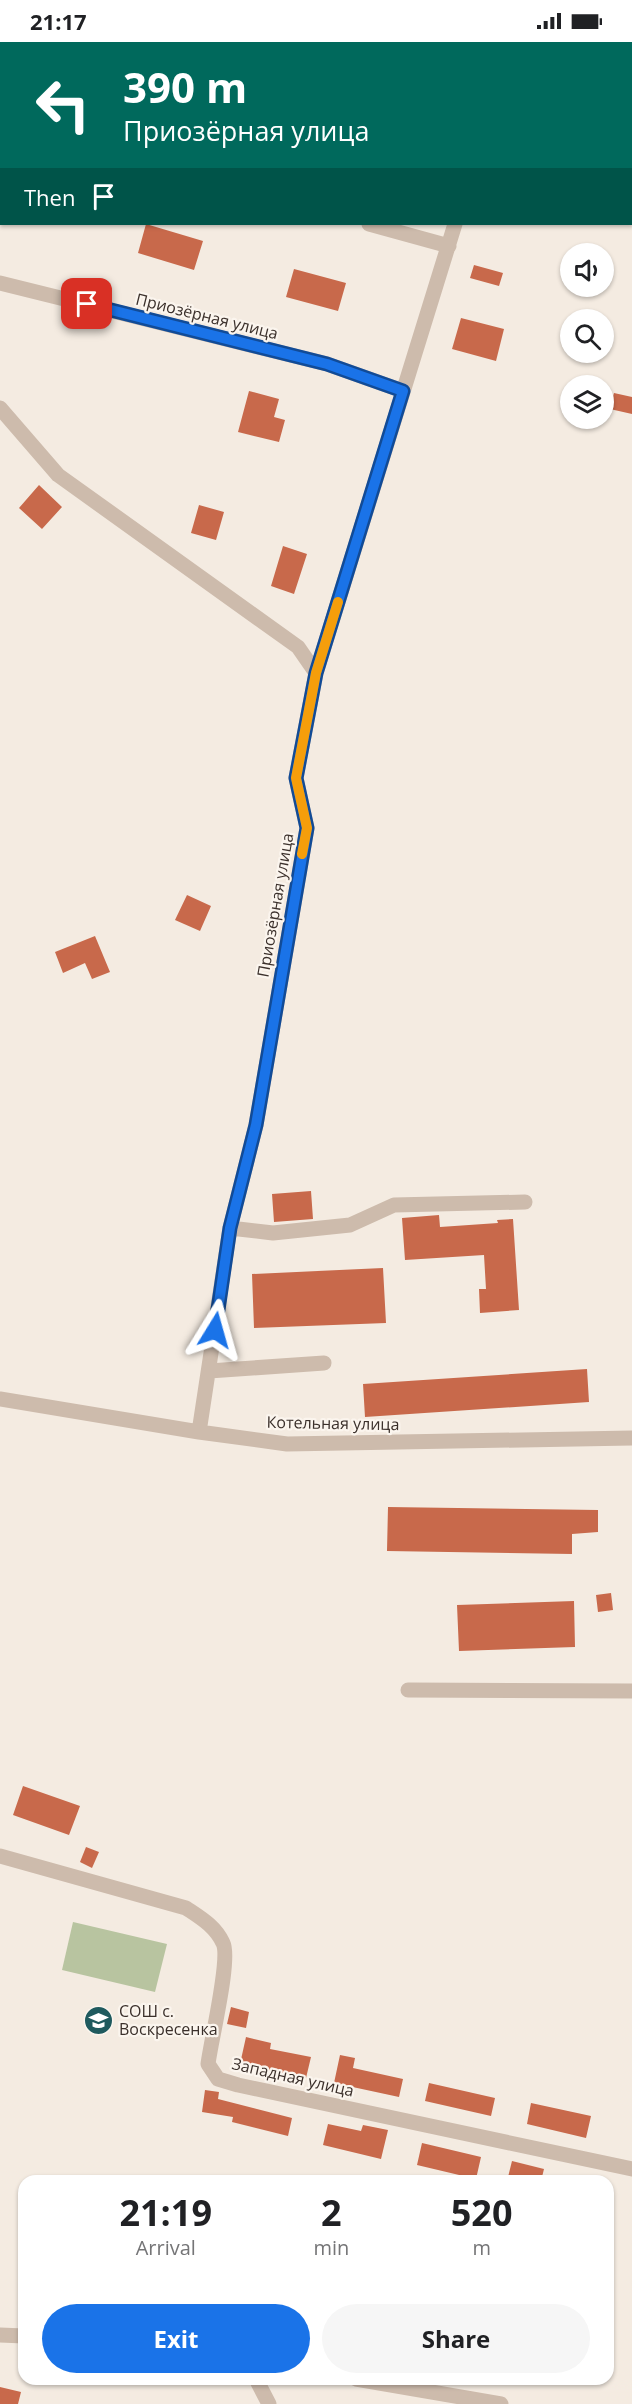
<!DOCTYPE html>
<meta charset="utf-8">
<style>
:root{--surface:#fff;--page:#f6f6f6;--text:#202124;--muted:#757577;--accent:#1a73e8}
body{margin:0;font-family:"Open Sans",sans-serif;background:var(--page);color:var(--text);height:100vh;display:flex;flex-direction:column;font-size:22px;white-space:nowrap}
*{box-sizing:border-box;margin:0}
p{font-size:20px;color:var(--muted)}
.icon{flex:none;width:33px;height:33px;fill:none;stroke:currentColor;stroke-width:2;stroke-linecap:round;stroke-linejoin:round}
.map{position:relative;flex:1;overflow:hidden}
.details{position:absolute;left:18px;top:2133px;width:596px;height:210px;display:flex;flex-direction:column;background:var(--surface);border-radius:18px;box-shadow:0 2px 4px #0004}
.details>*{flex:none}
.hud{position:absolute;left:0px;top:0px;width:633px;height:183px;box-shadow:0 2px 4px #0004;background:#00695c;color:#fff;overflow:hidden}
.buttons{position:absolute;left:560px;top:201px;display:grid;gap:12px}
.buttons a{display:grid;place-items:center;width:54px;height:54px;border-radius:50%;background:var(--surface);box-shadow:0 2px 4px #0004;font-size:30px}
.pin{position:absolute;display:grid;place-items:center;width:51px;height:51px;color:#fff;margin:-26px;border-radius:12px;box-shadow:0 3px 9px #0006}
.me{position:absolute;width:66px;margin:-33px;rotate:8deg;stroke-linejoin:round;filter:drop-shadow(0 0 4px #0008)}
.turn{display:flex;align-items:center;gap:21px;height:126px;padding:0 24px;font-size:27px}
.turn .icon{width:78px;height:78px;stroke-width:2.5}
.turn b{display:block;font-size:42px;line-height:51px}
.then{display:flex;align-items:center;height:57px;padding:0 24px;background:#0003;gap:12px;font-size:22px}
.eta{display:flex;justify-content:space-evenly;align-items:center;height:102px;text-align:center}
.eta b{font-size:36px;font-weight:700;line-height:42px}
.cta{display:flex;gap:12px;margin-top:auto;padding:12px 24px}
.cta a{flex:1;height:69px;border-radius:36px;background:var(--accent);color:#fff;font-size:24px;font-weight:700;line-height:69px;text-align:center}
.cta a+a{background:var(--page);color:var(--text)}
.status{display:flex;justify-content:space-between;align-items:center;height:42px;padding:0 30px;background:var(--surface);direction:ltr}
.status svg{height:16px;fill:currentColor}
.map>svg:first-child{display:block}
.green{fill:#b8c4a0}
.building{fill:#c8694b}
.lines{fill:none;stroke-linecap:round;stroke-linejoin:round}
.minor{stroke:#cdbbac;stroke-width:15}
.route-casing{stroke:#114b97;stroke-width:15}
.route{stroke:#1a73e8;stroke-width:10}
.slow{stroke:#f59e0b;stroke-width:10}
.labels{text-anchor:middle;dominant-baseline:central;stroke-width:4.5;stroke-linejoin:round;paint-order:stroke}
.street-label{font-size:16px;fill:#3b302b;stroke:#fbf5ee}
.poi-label{font-size:16px;fill:#3b302b;stroke:#fbf5ee;text-anchor:start}
</style>
<div class="status"><b>21:17</b><svg viewBox="0 0 49 12"><path d="M0 12V9h3v3zM5 12V6h3v6zM10 12V3h3v9zM15 12V0h3v12zM26 1h20v11H26zM47 4h2v5h-2z"/></svg></div>
<div class="map">
<svg width="632" height="2362" viewBox="0 0 632 2362">
<rect width="100%" height="100%" fill="#f4ebe1"/>
<path class="green" d="M73,1880L167,1902L155,1950L62,1928Z"/>
<path class="building" d="M146,182L203,199L194,228L138,211Z
M474,223L503,231L499,244L470,236Z
M294,227L346,241L338,269L286,255Z
M461,276L504,287L496,319L452,307Z
M249,349L279,357L274,375L285,378L279,400L238,390Z
M614,351L632,355V372L610,367Z
M39,443L62,465L42,487L19,466Z
M199,463L224,470L216,498L191,491Z
M283,504L307,512L294,552L271,544Z
M187,853L211,864L200,889L175,878Z
M95,894L110,930L92,937L85,921L63,931L55,910Z
M311,1149L313,1177L274,1180L272,1152Z
M439,1173L440,1185L498,1181L497,1178L513,1177L519,1268L480,1271L479,1247H486L484,1213L405,1218L402,1176Z
M383,1226L386,1281L254,1286L252,1232Z
M587,1327L589,1360L365,1375L363,1342Z
M388,1465L598,1468V1490L572,1492V1512L387,1509Z
M611,1551L613,1568L598,1570L596,1553Z
M574,1559L575,1605L459,1609L457,1563Z
M23,1744L80,1764L69,1793L13,1773Z
M86,1805L99,1810L92,1826L80,1820Z
M231,1965L249,1970L246,1986L227,1982Z
M246,1995L271,2001L270,2007L311,2015L306,2036L240,2022Z
M340,2013L355,2016L353,2026L403,2037L399,2055L334,2041Z
M429,2041L495,2056L491,2074L425,2059Z
M205,2048L219,2050L218,2057L292,2076L288,2094L232,2080L233,2075L202,2070Z
M531,2061L591,2074L586,2096L527,2082Z
M328,2082L361,2089L363,2083L388,2088L381,2117L323,2103Z
M422,2101L481,2115L476,2137L417,2123Z
M512,2119L544,2127L541,2139H507Z
M0,2345L21,2350L18,2362H0Z"/>
<g class="lines">
<path class="minor" d="M377,0L382,2
M497,0V2
M632,91V92
M369,182L449,204
M0,241L327,322L403,349
M0,366L58,433L298,605L316,631
M230,1186L273,1191L350,1183L394,1163L525,1160
M209,1329L324,1321
M0,1357L199,1390L287,1402L632,1396
M199,1390L230,1186L256,1083L307,786L296,736L316,631L455,182
M408,1648L632,1649
M0,1814L186,1866C201,1876 215,1884 223,1901C231,1917 211,1998 208,2022L218,2037L238,2043L632,2127
M0,2293L24,2294
M256,2337L269,2362
M356,2337L501,2362"/>
</g>
<g class="lines">
<defs>
<path id="route" d="M87,262L327,322L403,349L316,631L296,736L307,786L256,1083L230,1186L215,1288"/>
</defs>
<use href="#route" class="route-casing"/>
<use href="#route" class="route"/>
<path class="slow" d="M302,812L307,786L296,736L316,631L338,560"/>
</g>
<defs>
<symbol id="school-disc" viewBox="-11 -11 22 22"><circle r="9.5" fill="#1f5a5e" stroke="#fbf5ee"/><path d="M0-5L7-2L0 1L-7-2ZM-4 1L0 2.5L4 1V4Q0 6-4 4Z" fill="#fff"/></symbol>
</defs>
<g fill-rule="evenodd">
<use href="#school-disc" x="82" y="1962" width="33" height="33"/>
</g>
<g class="labels">
<g class="street-label">
<text transform="translate(207 274) rotate(14)">Приозёрная улица</text>
<text transform="translate(275 863) rotate(-80)">Приозёрная улица</text>
<text transform="translate(333 1381) rotate(1)">Котельная улица</text>
<text transform="translate(293 2035) rotate(13)">Западная улица</text>
</g>
<g class="poi-label">
<text x="119" y="1969">СОШ с.<tspan x="119" dy="18">Воскресенка</tspan></text>
</g>
</g>
</svg>
<div class="buttons">
<a><svg class="icon" aria-label="sound" viewBox="0 0 24 24"><path d="M4 9h4l5-4v14l-5-4H4zM17 9q2 3 0 6"/></svg></a>
<a><svg class="icon" aria-label="search" viewBox="0 0 24 24"><circle cx="10" cy="10" r="6"/><path d="M15 15l6 6"/></svg></a>
<a><svg class="icon" aria-label="layers" viewBox="0 0 24 24"><path d="M12 4l9 5-9 5-9-5zM3 14l9 5 9-5"/></svg></a>
</div>
<div class="pin" style="left:87px;top:262px;background:#d93025"><svg class="icon" aria-label="arrive" viewBox="0 0 24 24"><path d="M6 21V4h12l-3 4 3 4H6"/></svg></div>
<svg class="me" style="left:215px;top:1288px" viewBox="-20 -20 40 40"><path d="M0-17L14 15 0 8-14 15z" fill="#1a73e8" stroke="#fff" stroke-width="4"/></svg>
<div class="hud">
<div class="turn"><svg class="icon" aria-label="left" viewBox="0 0 24 24"><path d="M17 20v-9H6M10 6l-5 5 5 5"/></svg><div><b>390 m</b>Приозёрная улица</div></div>
<div class="then">Then<svg class="icon" aria-label="arrive" viewBox="0 0 24 24"><path d="M6 21V4h12l-3 4 3 4H6"/></svg></div>
</div>
<section class="details">
<div class="eta">
<div><b>21:19</b><p>Arrival</p></div>
<div><b>2</b><p>min</p></div>
<div><b>520</b><p>m</p></div>
</div>
<div class="cta"><a>Exit</a><a>Share</a></div>
</section>
</div>
